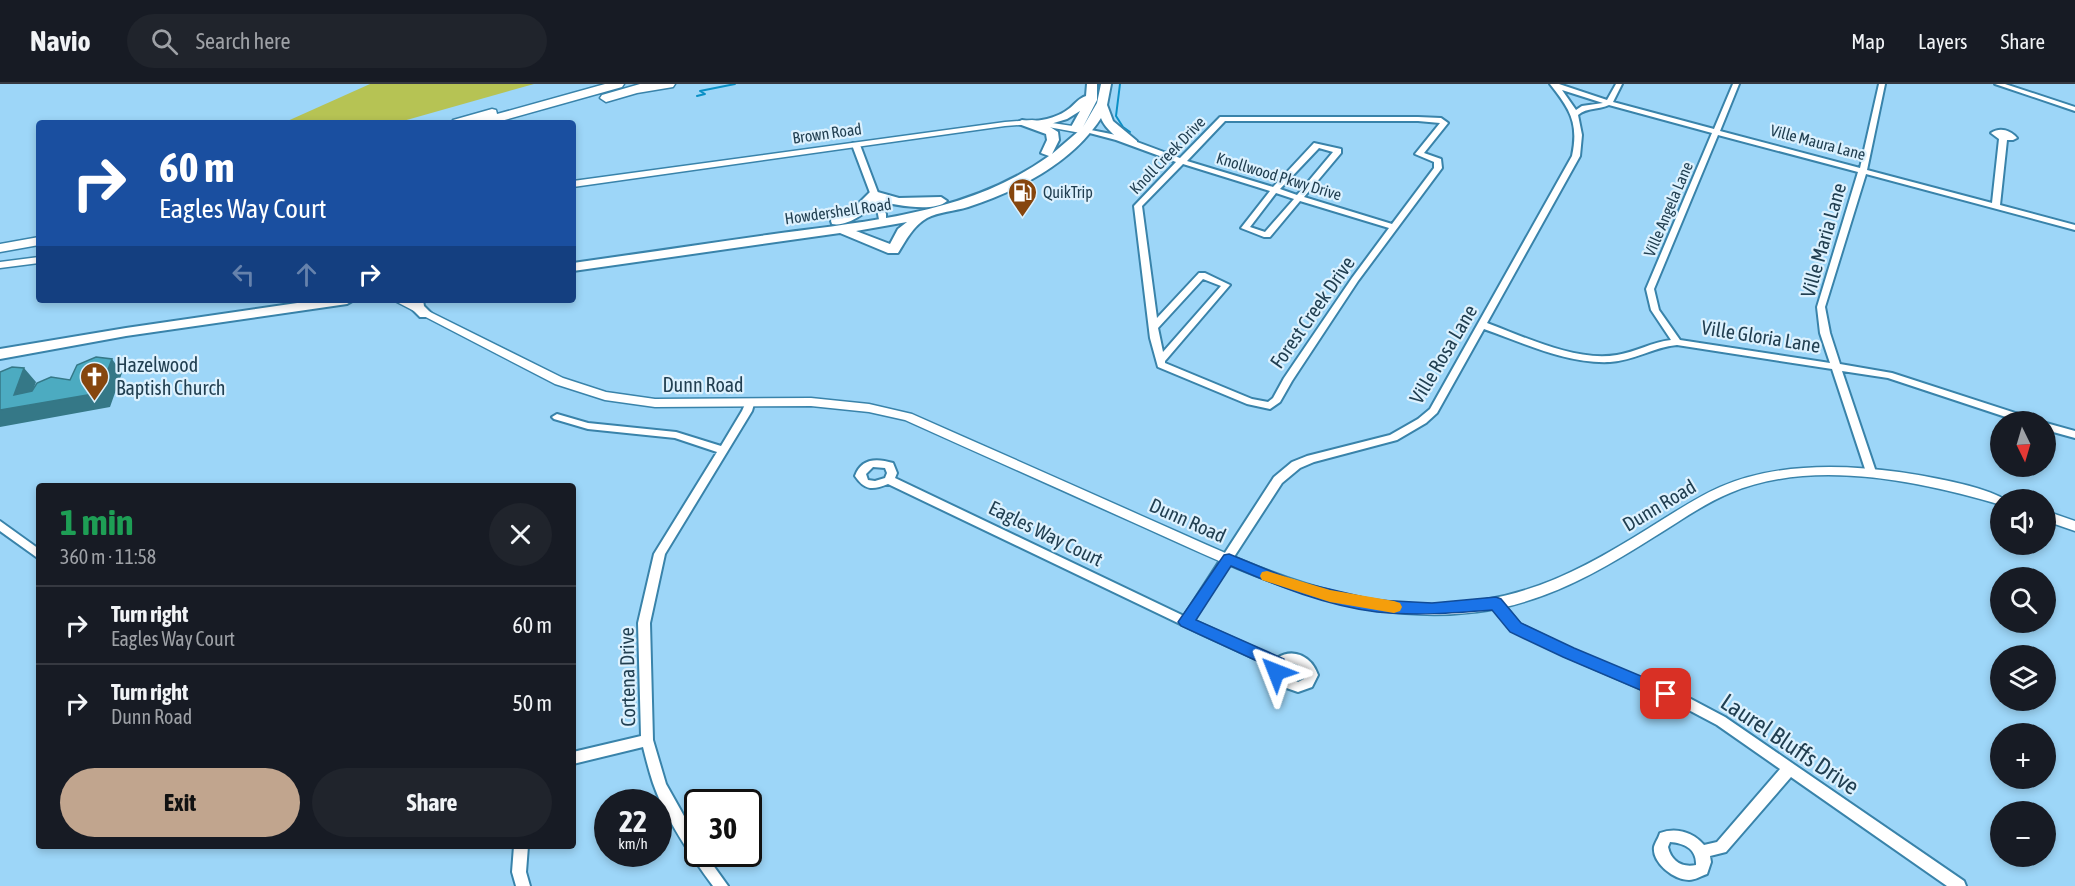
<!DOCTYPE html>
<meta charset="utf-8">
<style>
:root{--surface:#171b24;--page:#20242c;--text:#f1f3f6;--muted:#9ea1a6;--line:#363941;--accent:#c1a58e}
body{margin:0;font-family:"Asap Condensed",sans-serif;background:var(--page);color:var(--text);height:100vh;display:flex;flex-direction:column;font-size:22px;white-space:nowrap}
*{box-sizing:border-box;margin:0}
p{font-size:20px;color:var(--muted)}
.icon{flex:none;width:33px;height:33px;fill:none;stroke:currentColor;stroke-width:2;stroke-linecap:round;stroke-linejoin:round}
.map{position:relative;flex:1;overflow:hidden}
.sheet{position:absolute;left:36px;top:399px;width:540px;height:366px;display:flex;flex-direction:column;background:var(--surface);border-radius:6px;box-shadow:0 3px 9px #0003}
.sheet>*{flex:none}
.hud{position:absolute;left:36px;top:36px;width:540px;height:183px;border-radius:6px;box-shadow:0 3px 9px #0003;background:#1a4fa0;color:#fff;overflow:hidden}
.needle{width:39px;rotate:175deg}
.controls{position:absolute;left:1990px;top:327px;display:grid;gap:12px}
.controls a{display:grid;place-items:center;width:66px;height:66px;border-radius:50%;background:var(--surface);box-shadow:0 3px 9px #0003;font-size:30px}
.speed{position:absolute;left:594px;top:705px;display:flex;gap:12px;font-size:30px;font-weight:700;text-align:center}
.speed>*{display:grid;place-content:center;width:78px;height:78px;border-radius:50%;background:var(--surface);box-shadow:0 3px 9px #0003;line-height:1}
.speed small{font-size:15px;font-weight:400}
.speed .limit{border:3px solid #111;border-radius:9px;background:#fff;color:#111}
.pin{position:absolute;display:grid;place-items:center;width:51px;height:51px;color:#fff;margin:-26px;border-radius:12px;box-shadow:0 3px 9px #0006}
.me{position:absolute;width:66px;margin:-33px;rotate:315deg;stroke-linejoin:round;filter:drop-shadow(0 0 4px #0008)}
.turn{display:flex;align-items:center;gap:21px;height:126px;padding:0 24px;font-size:27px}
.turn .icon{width:78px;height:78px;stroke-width:2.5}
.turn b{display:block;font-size:42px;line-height:51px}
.lanes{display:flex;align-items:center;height:57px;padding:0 24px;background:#0003;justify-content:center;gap:30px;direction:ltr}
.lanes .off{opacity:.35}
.round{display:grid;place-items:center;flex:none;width:63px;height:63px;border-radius:32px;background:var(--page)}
.headline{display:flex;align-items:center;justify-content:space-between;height:102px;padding:0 24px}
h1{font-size:36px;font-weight:700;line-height:45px;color:#1e9e55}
.action{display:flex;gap:12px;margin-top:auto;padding:12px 24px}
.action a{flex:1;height:69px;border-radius:36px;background:var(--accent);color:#111;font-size:24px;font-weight:700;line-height:69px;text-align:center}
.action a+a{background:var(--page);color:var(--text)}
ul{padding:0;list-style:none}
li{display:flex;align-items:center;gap:18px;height:78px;padding:0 24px;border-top:2px solid var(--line)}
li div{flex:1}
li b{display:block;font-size:22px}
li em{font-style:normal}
header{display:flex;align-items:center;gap:36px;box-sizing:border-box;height:84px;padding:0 30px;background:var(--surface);border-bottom:2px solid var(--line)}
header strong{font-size:28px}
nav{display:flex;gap:33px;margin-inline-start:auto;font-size:21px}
.search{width:420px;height:54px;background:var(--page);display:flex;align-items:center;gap:15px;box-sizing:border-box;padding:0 21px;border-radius:33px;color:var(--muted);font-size:22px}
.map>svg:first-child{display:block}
.green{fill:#b6c354}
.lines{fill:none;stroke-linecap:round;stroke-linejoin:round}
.stream{stroke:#0a90c6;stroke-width:2}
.minor-casing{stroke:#3983aa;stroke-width:4}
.tertiary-casing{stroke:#3983aa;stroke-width:3}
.primary-casing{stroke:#3983aa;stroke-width:4}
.motorway-casing{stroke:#3983aa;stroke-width:3}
.minor{fill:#fff;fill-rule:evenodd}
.tertiary{fill:#fff;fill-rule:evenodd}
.primary{fill:#fff;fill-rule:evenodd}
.motorway{fill:#fff;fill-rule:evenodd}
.shaded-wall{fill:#357887}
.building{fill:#4cabc1;stroke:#357887;stroke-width:1.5}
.route{fill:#1a73e8;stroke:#114b97;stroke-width:1.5}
.slow{fill:#f59e0b}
.labels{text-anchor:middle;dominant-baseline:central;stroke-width:4.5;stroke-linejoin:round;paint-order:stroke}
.far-street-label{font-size:16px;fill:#213f51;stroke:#dcf1fe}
.far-poi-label{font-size:16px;fill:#213f51;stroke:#dcf1fe;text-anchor:start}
.street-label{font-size:20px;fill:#213f51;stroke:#dcf1fe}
.poi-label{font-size:20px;fill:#213f51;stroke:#dcf1fe;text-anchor:start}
.near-street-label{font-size:24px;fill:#213f51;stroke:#dcf1fe}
</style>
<header>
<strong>Navio</strong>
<div class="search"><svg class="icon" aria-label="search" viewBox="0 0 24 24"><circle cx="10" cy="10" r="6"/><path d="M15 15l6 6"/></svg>Search here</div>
<nav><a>Map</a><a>Layers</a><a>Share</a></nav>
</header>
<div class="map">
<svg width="2075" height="802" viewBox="0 0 2075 802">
<rect width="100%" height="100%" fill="#9dd6f8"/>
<path class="green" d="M370,0H534L396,39H283Z"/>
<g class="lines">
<path class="stream" d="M1120,0L1116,32L1123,43L1130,48
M697,12L705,10L700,7L735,0"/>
<defs>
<path id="minor" d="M1550,0H1559L1607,16L1616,0H1622L1613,18L1714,45L1733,0H1739L1720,47L1860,84L1879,0H1885L1867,86L1992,119L1999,55L1991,49C2000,43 2010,46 2017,54L2013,56H2007L2000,121L2075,141V146L1866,90L1825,223L1830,249L1840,280L1892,289L2037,336L2038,338H2021L1888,294L1842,287L1876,388L1871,392L1866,388L1832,285L1677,261C1654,263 1633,277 1610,278C1567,280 1524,259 1484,245L1437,329L1426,339L1397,356L1314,378L1300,384L1282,399L1193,536L1277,574C1294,563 1312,573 1318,591L1312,603L1298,608L1278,601L1270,584L1271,582L1201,550L888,400C873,406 865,407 855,392C861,374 877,374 893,379L897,389L895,394L1184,532L1274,393L1292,378L1307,372L1390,351L1418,335L1430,325L1572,72C1579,39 1570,25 1550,0ZM1562,6L1603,19L1582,22L1576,26ZM1609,21L1712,49L1646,205L1651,226L1671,256C1652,258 1636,268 1617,271C1576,278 1525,253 1487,239L1580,72L1582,51L1578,31C1587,23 1599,26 1609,21ZM1718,51L1858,88L1817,223L1820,249L1830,279L1680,256L1659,226L1654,205ZM873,383L885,384L887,389L885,394L875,397L868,396L866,390ZM1288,579C1297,579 1303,582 1306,591L1304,595L1298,598L1286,593L1282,585Z
M1995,0H2005L2075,23V27Z
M1220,33H1418L1441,34L1448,39L1424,69L1441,75L1442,84L1358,197L1292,297L1280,318L1270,325L1247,320L1158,283L1150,254L1134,122L1176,78L1116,56L1082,47L1086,45L1121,52L1180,74ZM1225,37H1418L1440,39L1415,70L1434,78V84L1392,140L1304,113L1341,69V65L1314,59L1273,103L1187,77ZM1319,64L1333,68L1297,111L1280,105ZM1183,80L1270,107L1241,144L1264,153H1270L1300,117L1389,144L1352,194L1284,294L1273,314L1268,318L1252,315L1165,279V277L1230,201L1205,189H1199L1157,234L1142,122ZM1276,109L1294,115L1265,148L1250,143ZM1203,195L1221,202L1163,268L1158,244Z
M853,59L860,61L886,130V141H880L878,130L852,61Z
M749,317L754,320L752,327L665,470L650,539L653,656L666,700L698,757V770H705L728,802H713C691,772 665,734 653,699C649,687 646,675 643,663L573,680V668L641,652L638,539L654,470L717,368L675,354L588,345L554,335L552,333L557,330L588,339L676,348L721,362L742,327L746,318Z
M2046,339L2075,347V354L2046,346Z
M0,437L39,465V475L0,447Z
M1496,514L1500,516L1520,540L1573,566L1691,615L1725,633L1964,797L1966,802H1947L1791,693L1726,768L1710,772L1711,778L1707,790C1701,792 1695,796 1689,796C1674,796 1652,779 1654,763C1655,759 1659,753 1660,749C1676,743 1693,748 1704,761L1717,758L1780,685L1717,641L1683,623L1565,572L1512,546L1490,519L1492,516ZM1670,758C1684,759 1697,765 1696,781C1682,784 1671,777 1668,763Z
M514,762H528L526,788L530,802H516L512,788Z"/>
<path id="tertiary" d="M1032,36L1086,44L1090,47L1086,50L1032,40L1005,42L573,103V97L1005,38Z
M39,173V179L0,184V178Z
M393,216H406L563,294L606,308L655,315L811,314L869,320L912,330C989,364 1066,398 1142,432C1240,475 1333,524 1443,520C1524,517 1582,486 1649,444C1672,430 1695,414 1720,403C1775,379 1840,380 1899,388C1926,392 1984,402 2006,416H2001V421C1919,397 1812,374 1730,409C1703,420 1679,438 1654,453C1599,488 1543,520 1477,528C1350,544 1242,487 1130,437C1055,403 980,370 905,336L869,328L811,322L655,323L605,316L555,300Z
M2046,427L2075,437V447L2046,437Z"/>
<path id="primary" d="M1087,0H1097V16L1083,43L1097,19L1101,0H1111L1107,21L1113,37L1137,57V61C1125,63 1105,45 1101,34C1072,79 1017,107 968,123C955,127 938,128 927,134C913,142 906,156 898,169H888L840,149L573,187V179C638,170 702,160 767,151C865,137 967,131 1049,72L1041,69L1047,56L1046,50L1016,39L1022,36C1037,39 1058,34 1070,24C1075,20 1079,14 1086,12ZM1080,27L1071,43L1073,45L1080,46L1052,70L1059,56L1058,48L1047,41L1067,35ZM907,138L898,145L890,160L856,147Z
M874,107L899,114L941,113L947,117C934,129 893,121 877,116C868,128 848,143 832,140L831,137L832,134L854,124L870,108Z
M318,216H354L347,220L126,252L0,275V265L126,244Z
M409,216H423L424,222L432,230L430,233H420L410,223Z"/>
<path id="motorway" d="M605,0H624L622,3L494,39H451L453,36L492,25L496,26L497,30Z
M640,0H675L673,3L637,9L606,18L600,14L602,11Z
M39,153V161L0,168V160Z"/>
</defs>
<use href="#minor" class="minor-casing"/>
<use href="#tertiary" class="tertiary-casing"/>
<use href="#primary" class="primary-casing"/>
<use href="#motorway" class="motorway-casing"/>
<use href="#minor" class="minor"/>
<use href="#tertiary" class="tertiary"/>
<use href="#primary" class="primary"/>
<use href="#motorway" class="motorway"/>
</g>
<path class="shaded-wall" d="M112,275L122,289L110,323L0,343V326L14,311L24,284L36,298L27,322Z"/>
<path class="building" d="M96,273L112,275L99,309L0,326V288L12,283L24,284L14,311L32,307L37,299L51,293L70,296L77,281Z"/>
<path class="route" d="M1229,470L1295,497L1376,516L1432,519L1496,513L1501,515L1521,539L1574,564L1672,605L1674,610L1672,615L1666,617L1563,573L1510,548L1492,526C1454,529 1415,532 1377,528C1327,522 1277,502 1231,482L1196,536L1284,575C1287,581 1285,587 1282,593L1276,595L1271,593L1268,588L1270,583L1181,542L1178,538L1224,471Z"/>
<path class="slow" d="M1267,487L1330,506L1394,517L1400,519L1402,523L1400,527L1394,529L1330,518L1262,496L1260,492L1262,488Z"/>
<defs>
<symbol id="fuel-pin" viewBox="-11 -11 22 30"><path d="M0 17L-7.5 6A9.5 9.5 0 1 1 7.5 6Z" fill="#86460e" stroke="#dcf1fe"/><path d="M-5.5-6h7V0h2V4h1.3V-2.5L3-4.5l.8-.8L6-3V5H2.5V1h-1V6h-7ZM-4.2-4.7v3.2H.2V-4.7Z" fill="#fff"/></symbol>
<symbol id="church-pin" viewBox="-11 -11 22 30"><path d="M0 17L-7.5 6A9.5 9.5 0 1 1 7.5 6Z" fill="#86460e" stroke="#dcf1fe"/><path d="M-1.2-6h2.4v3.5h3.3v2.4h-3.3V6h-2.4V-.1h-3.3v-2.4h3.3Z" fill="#fff"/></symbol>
</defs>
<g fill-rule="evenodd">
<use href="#fuel-pin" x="1006" y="92" width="33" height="45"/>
<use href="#church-pin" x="78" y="276" width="33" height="45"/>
</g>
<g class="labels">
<g class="far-street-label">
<text transform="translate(827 49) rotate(-8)">Brown Road</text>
<text transform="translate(1818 58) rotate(15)">Ville Maura Lane</text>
<text transform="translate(1167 71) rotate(-46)">Knoll Creek Drive</text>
<text transform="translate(1279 92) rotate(17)">Knollwood Pkwy Drive</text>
<text transform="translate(1668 125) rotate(-67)">Ville Angela Lane</text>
<text transform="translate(838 127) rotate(-8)">Howdershell Road</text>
</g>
<g class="far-poi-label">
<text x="1043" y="108">QuikTrip</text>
</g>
<g class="street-label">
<text transform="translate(1823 156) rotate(-74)">Ville Maria Lane</text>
<text transform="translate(1312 228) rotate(-55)">Forest Creek Drive</text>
<text transform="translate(1761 252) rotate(9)">Ville Gloria Lane</text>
<text transform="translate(1443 270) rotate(-59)">Ville Rosa Lane</text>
<text x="703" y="300">Dunn Road</text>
<text transform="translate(1659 421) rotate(-31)">Dunn Road</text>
<text transform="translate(1188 436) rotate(24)">Dunn Road</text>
<text transform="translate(1046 449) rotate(26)">Eagles Way Court</text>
<text transform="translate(627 593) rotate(-91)">Cortena Drive</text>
</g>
<g class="poi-label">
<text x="116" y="280">Hazelwood<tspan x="116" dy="23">Baptish Church</tspan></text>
</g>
<g class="near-street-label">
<text transform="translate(1790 660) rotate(34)">Laurel Bluffs Drive</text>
</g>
</g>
</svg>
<div class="controls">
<a><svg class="needle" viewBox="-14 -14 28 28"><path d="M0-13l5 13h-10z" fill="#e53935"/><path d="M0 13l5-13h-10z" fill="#9ea1a6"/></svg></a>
<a><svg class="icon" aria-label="sound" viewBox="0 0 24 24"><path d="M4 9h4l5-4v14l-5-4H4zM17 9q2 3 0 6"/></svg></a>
<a><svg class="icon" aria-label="search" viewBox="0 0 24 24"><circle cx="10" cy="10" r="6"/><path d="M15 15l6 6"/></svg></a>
<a><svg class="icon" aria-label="layers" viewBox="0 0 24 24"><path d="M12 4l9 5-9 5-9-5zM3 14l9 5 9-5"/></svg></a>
<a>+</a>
<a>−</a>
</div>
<div class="speed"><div>22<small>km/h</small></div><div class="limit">30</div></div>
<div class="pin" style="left:1666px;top:610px;background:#d93025"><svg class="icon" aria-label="arrive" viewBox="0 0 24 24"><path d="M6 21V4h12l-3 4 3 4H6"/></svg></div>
<svg class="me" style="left:1276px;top:588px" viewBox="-20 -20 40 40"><path d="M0-17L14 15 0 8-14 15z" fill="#1a73e8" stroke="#fff" stroke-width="4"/></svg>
<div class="hud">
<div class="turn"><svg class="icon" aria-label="right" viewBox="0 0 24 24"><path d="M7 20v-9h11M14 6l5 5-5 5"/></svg><div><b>60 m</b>Eagles Way Court</div></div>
<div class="lanes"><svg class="icon off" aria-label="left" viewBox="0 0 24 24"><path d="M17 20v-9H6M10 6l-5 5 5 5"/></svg><svg class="icon off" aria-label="ahead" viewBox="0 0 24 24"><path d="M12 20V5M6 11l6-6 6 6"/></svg><svg class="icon" aria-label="right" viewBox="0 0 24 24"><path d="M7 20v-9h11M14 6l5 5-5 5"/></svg></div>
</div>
<section class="sheet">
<div class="headline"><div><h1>1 min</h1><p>360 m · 11:58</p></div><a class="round"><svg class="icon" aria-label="close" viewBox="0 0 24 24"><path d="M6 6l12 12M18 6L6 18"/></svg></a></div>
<ul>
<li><svg class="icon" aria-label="right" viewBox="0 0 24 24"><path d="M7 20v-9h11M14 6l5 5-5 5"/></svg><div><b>Turn right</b><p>Eagles Way Court</p></div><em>60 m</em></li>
<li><svg class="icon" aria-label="right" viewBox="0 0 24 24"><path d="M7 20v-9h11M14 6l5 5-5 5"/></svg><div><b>Turn right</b><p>Dunn Road</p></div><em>50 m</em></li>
</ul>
<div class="action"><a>Exit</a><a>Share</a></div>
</section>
</div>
